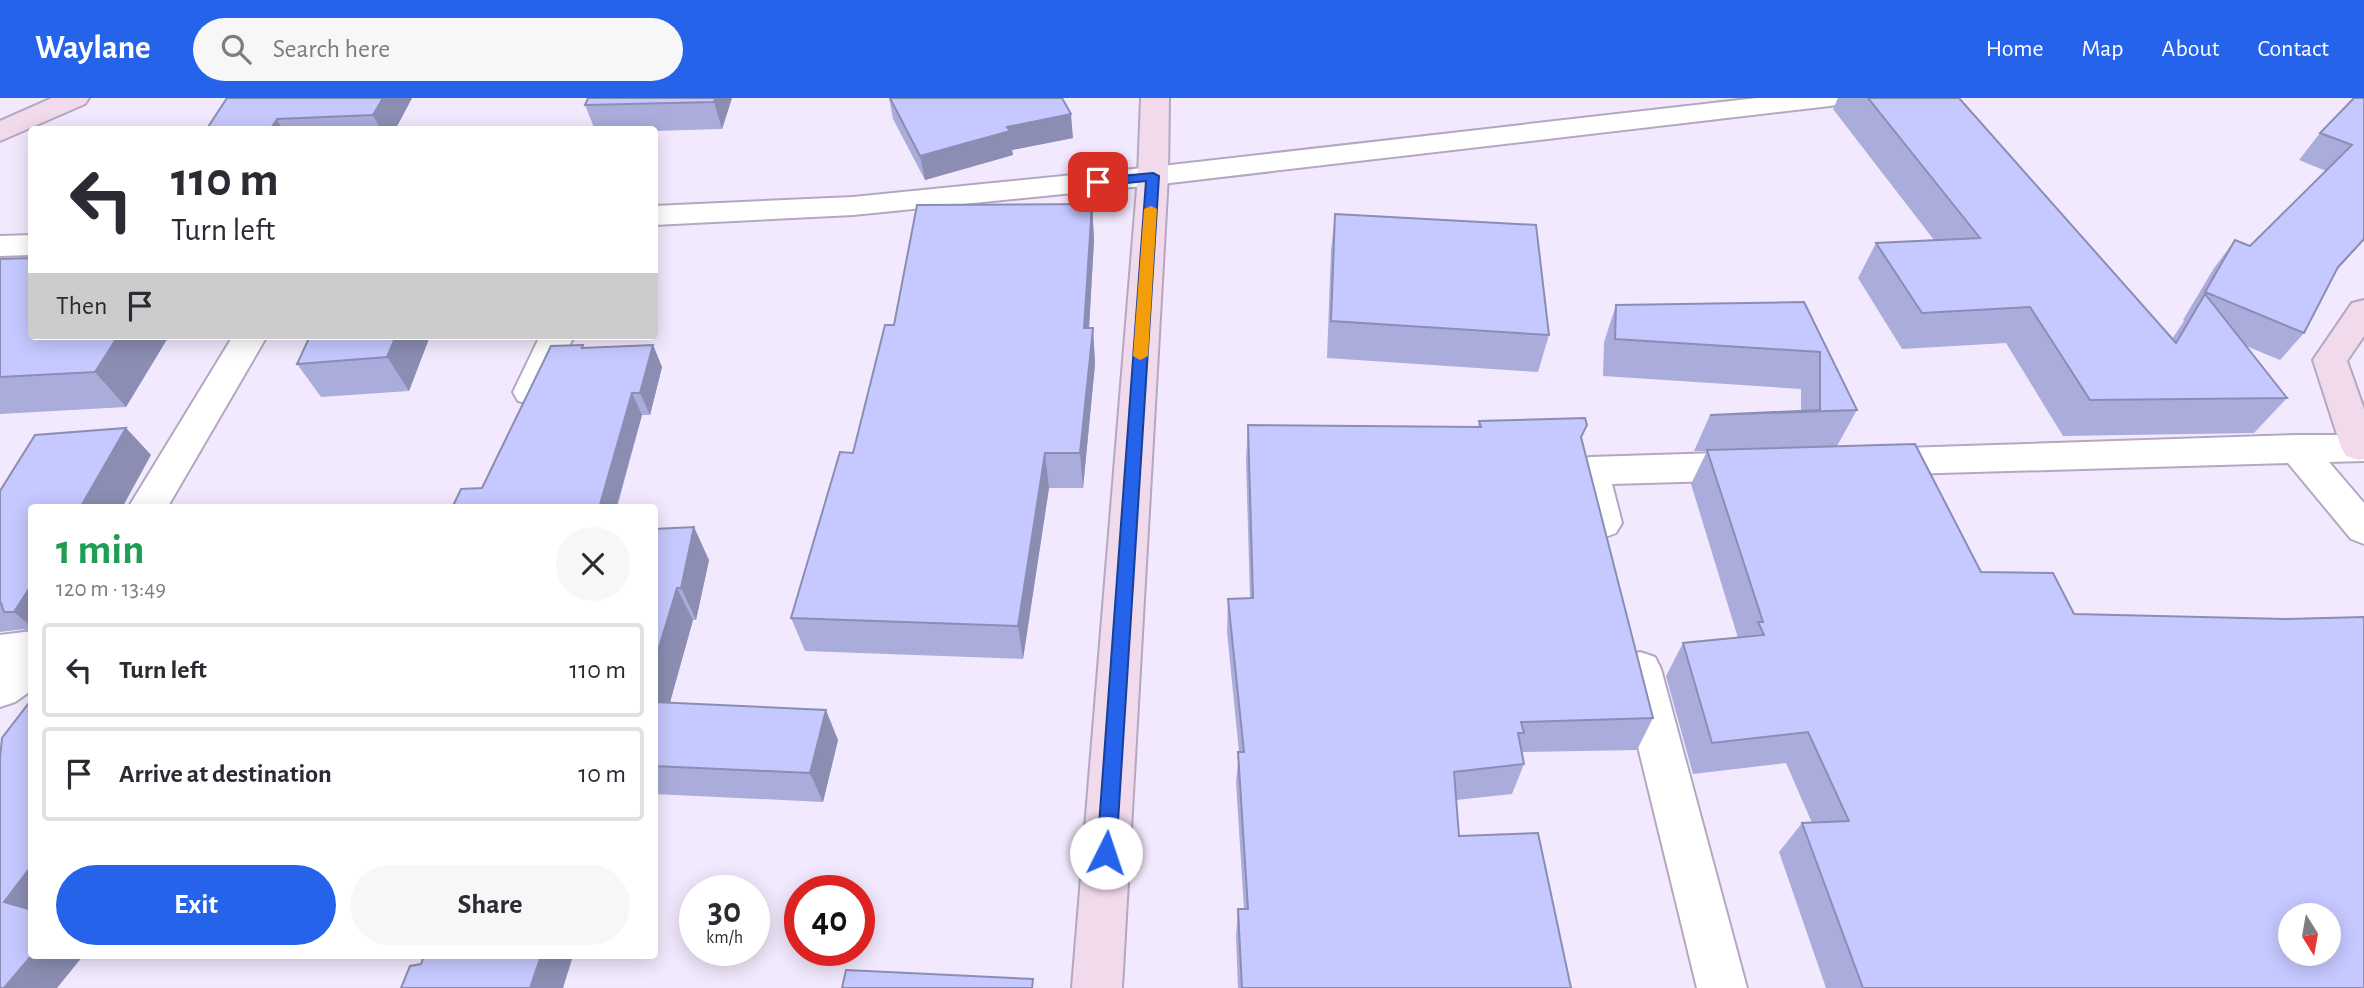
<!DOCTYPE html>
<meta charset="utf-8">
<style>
:root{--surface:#fff;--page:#f7f7f7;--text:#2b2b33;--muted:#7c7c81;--line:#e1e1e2;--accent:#2563eb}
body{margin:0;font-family:"Alegreya Sans",sans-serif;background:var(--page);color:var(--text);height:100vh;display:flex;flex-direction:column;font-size:26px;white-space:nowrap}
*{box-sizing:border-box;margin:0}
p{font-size:23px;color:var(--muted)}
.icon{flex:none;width:38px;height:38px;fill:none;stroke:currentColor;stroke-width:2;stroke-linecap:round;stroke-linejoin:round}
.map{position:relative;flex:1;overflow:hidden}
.details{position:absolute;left:28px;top:406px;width:630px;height:455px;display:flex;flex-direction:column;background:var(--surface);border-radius:7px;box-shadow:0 4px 18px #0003}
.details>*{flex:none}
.top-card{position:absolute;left:28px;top:28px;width:630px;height:214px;border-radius:7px;box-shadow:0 4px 18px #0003;background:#fff;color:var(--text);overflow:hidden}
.needle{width:46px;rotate:169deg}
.tools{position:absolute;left:2278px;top:805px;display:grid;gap:14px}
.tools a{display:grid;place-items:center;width:63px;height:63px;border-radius:50%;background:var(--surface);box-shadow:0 4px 18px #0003;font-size:35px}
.speed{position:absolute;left:679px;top:777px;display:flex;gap:14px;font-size:35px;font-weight:700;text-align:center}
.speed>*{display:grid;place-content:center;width:91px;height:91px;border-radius:50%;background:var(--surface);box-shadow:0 4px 18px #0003;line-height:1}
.speed small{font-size:18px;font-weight:400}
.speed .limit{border:10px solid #d22;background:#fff;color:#111}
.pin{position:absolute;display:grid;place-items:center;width:60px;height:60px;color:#fff;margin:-30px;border-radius:14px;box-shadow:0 4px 10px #0006}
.me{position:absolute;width:77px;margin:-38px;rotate:4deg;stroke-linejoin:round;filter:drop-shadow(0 0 5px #0008)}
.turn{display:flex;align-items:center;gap:24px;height:147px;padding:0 28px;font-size:32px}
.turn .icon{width:91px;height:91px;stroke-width:2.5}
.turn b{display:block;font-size:49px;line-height:60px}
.then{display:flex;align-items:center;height:66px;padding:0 28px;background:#0003;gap:14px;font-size:26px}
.round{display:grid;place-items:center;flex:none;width:74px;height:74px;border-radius:37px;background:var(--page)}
.headline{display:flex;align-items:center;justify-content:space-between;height:119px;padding:0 28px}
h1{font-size:42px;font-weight:600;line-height:52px;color:#1e9e55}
.primary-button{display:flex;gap:14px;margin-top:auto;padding:14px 28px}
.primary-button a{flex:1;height:80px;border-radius:42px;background:var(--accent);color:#fff;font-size:28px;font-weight:600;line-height:80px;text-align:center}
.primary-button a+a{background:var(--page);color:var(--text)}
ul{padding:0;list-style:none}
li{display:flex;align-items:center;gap:21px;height:94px;margin:0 14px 10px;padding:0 14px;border:4px solid var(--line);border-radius:7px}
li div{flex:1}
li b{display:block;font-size:26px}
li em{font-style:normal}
header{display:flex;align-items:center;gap:42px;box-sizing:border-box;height:98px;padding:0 35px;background:var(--accent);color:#fff}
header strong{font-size:33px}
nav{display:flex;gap:38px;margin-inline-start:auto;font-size:24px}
.search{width:490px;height:63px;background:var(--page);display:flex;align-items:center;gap:18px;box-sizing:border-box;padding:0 24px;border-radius:38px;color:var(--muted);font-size:26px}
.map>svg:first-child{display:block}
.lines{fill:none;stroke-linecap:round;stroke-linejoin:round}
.street-casing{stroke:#b4a8c1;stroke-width:4}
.secondary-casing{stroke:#b4a8c1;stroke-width:4}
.street{fill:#fff;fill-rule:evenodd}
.secondary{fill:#f0daec;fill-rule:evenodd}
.wall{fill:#aaaddb}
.shaded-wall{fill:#8b8db2}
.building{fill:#c6c9ff;stroke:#8b8db2;stroke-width:2;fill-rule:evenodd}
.route{fill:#2563eb;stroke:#184099;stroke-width:2}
.slow{fill:#f59e0b}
</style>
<header>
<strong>Waylane</strong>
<div class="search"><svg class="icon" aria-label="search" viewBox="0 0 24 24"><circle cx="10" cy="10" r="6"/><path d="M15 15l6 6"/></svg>Search here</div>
<nav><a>Home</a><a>Map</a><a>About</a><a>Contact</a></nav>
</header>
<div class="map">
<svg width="2364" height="890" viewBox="0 0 2364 890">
<rect width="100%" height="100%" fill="#f3e9fe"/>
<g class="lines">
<defs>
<path id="street" d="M1757,0H1844L1840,6L1830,8L1153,87L853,117L654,127V108L853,99L1153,69Z
M32,137V157L0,158V138Z
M233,238H267L167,410H128Z
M540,238H574L542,303L530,306L518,303L513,294Z
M2296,337H2364V363L2329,364L2364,405V446L2351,441L2288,365L1873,377L1860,374L1855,364L1860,354L1873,351Z
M1750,354L1763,358L1768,368L1763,378L1750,382L1612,386L1622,425L1616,435L1603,440L1590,435L1584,425L1572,373L1577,363L1590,359Z
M32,533V592L15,604L0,609V537Z
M1640,554L1655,559L1661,571L1747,890H1697L1619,571L1625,559Z"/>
<path id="secondary" d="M52,0H89L85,6L0,43V23Z
M1141,0H1169L1168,78L1122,890H1072L1138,78Z
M2364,202V238L2347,263L2364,311V361L2359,362L2346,358L2341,349L2313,262L2352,205Z"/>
</defs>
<use href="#street" class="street-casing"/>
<use href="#secondary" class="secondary-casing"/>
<use href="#street" class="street"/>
<use href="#secondary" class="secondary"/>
</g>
<path class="wall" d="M412,0L395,32H206Z
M732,0L722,31L654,33V32H595L585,7Z
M889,0H1062L1073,40L1012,52L1013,57L925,82L893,21Z
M1838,0H1959L2172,241L2184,223L2183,222L2214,170L2235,142L2250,148L2326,73L2299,62L2320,35L2364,0V142L2336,173L2304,235L2280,262L2246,248L2287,300L2254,335L2063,338L2006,245L1902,251L1858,180L1876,145L1934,142L1833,11Z
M1092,106L1094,142L1089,230H1093L1095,266L1083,390H1049L1023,561L805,553L791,520L853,355L894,227Z
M1335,116L1549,237L1538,274L1327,260L1331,152Z
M0,161L169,238L126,309L0,316Z
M1804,204L1857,312L1837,348L1981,474L2074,516L2364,890H1826L1779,754L1802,725H1812L1786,665L1693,676L1666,578L1683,545L1738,540L1691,386L1707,353H1694L1710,317L1801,313V291L1603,278L1604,244L1616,207Z
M310,238H430L409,293L321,299L297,266Z
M653,247L662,269L650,317H642L617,410H452L482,390L584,250Z
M1479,323L1582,341L1653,620L1637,652L1522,654L1524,666L1512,696L1456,702L1459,738L1571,890H1238L1236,838L1238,811H1244L1236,684L1239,654L1227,534L1228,501L1250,500L1246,362L1248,327L1478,329Z
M126,330L151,357L32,410V537L24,531L0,534V393Z
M654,431L709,462L696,522H693L670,604L838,642L823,704L654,696Z"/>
<path class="shaded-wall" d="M383,0H412L395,32H381L373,17Z
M715,0H732L722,31L714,4Z
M1071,16L1073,40L1012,52L1013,57L925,82L920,58L1007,29Z
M277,21L283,32H270Z
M1092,106L1094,142L1087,266L1084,230Z
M2364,141V142L2314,197L2338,169Z
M1093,230L1095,266L1083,390L1080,355Z
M118,238H169L126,309L95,274Z
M396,238H430L409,293L387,259Z
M653,247L662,269L650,317L640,295Z
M632,295L642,317L616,410H599Z
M126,330L151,357L122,410H80Z
M1045,355L1049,390L1023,561L1018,528Z
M694,429L709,462L696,522L681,490Z
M32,486V529L14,514Z
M677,490L693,522L662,633L654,621V566Z
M826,612L838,642L823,704L810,675Z
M32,767V820L4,804Z
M32,858H83L57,890H4Z
M541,858H573L563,890H530Z"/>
<path class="building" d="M227,0H383L373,17L277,21L270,32H206Z
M588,0H715L714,4L585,7Z
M890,0H1062L1071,16L1007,29L1010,33L920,58Z
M1868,0H1959L2176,245L2205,196L2287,300L2090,302L2030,209L1922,215L1876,145L1980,140Z
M2354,0H2364V141L2338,169L2304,235L2205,194L2235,142L2250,148L2352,47L2320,35Z
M1092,106L1084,230H1093L1080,355H1045L1018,528L791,520L840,354L853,355L885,227H894L917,107Z
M1335,116L1536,127L1549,237L1331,223Z
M32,160V238H118L95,274L0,279V161Z
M1804,204L1857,312L1710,317L1820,312V254L1615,241L1616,207Z
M310,238H396L387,259L297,266Z
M583,247L582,250L653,247L640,295H632L599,410H452L461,391L482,390L551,248Z
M1585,320L1587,327L1581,339L1653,620L1521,624L1524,635H1518L1524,666L1454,674L1459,738L1538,735L1571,890H1242L1238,811H1248L1238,654H1244L1228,501L1253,500L1248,327L1481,329L1479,323Z
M126,330L80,410H32V486L14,514H4L1,505H0V393L35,337Z
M1915,346L1981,474L2053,475L2074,516L2286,521L2364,519V890H1863L1802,725L1849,723L1808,634L1712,645L1683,545L1764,537L1758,524H1763L1707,352ZM2291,817H2329V856H2291Z
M694,429L681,490H677L654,566V431Z
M32,601V767L4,804L32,812V857L4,890H0V660L2,640Z
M654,604L826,612L810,675L654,668Z
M424,858H541L530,890H401L410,868L421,866Z
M846,872L1033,881L1032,890H842Z"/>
<path class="route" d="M1153,75L1159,78L1116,755L1113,761L1106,764L1100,761L1097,755L1146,83L1098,88L1092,84L1098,80Z"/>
<path class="slow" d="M1151,108L1157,111L1148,258L1140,262L1133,258L1144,111Z"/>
</svg>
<div class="tools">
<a><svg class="needle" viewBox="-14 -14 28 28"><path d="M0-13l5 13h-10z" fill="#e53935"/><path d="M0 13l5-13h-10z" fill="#7c7c81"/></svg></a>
</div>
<div class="speed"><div>30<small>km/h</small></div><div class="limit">40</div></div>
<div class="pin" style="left:1098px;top:84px;background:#d93025"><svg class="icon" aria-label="arrive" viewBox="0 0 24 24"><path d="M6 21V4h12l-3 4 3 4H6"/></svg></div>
<svg class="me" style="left:1106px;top:755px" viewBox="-20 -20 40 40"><circle r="19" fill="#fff"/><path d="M0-13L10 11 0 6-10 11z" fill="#2563eb"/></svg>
<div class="top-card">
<div class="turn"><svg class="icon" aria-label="left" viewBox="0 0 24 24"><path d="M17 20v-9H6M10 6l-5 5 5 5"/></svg><div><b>110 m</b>Turn left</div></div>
<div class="then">Then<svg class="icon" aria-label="arrive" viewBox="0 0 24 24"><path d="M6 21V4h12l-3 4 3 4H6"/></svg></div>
</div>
<section class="details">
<div class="headline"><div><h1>1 min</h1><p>120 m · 13:49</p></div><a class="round"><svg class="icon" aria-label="close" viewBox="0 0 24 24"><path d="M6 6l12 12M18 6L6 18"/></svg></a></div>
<ul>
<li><svg class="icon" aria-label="left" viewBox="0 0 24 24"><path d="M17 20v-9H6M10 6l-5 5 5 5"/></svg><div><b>Turn left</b></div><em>110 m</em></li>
<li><svg class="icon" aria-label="arrive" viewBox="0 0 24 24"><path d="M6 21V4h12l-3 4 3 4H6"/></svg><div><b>Arrive at destination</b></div><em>10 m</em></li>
</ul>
<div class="primary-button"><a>Exit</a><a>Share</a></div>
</section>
</div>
